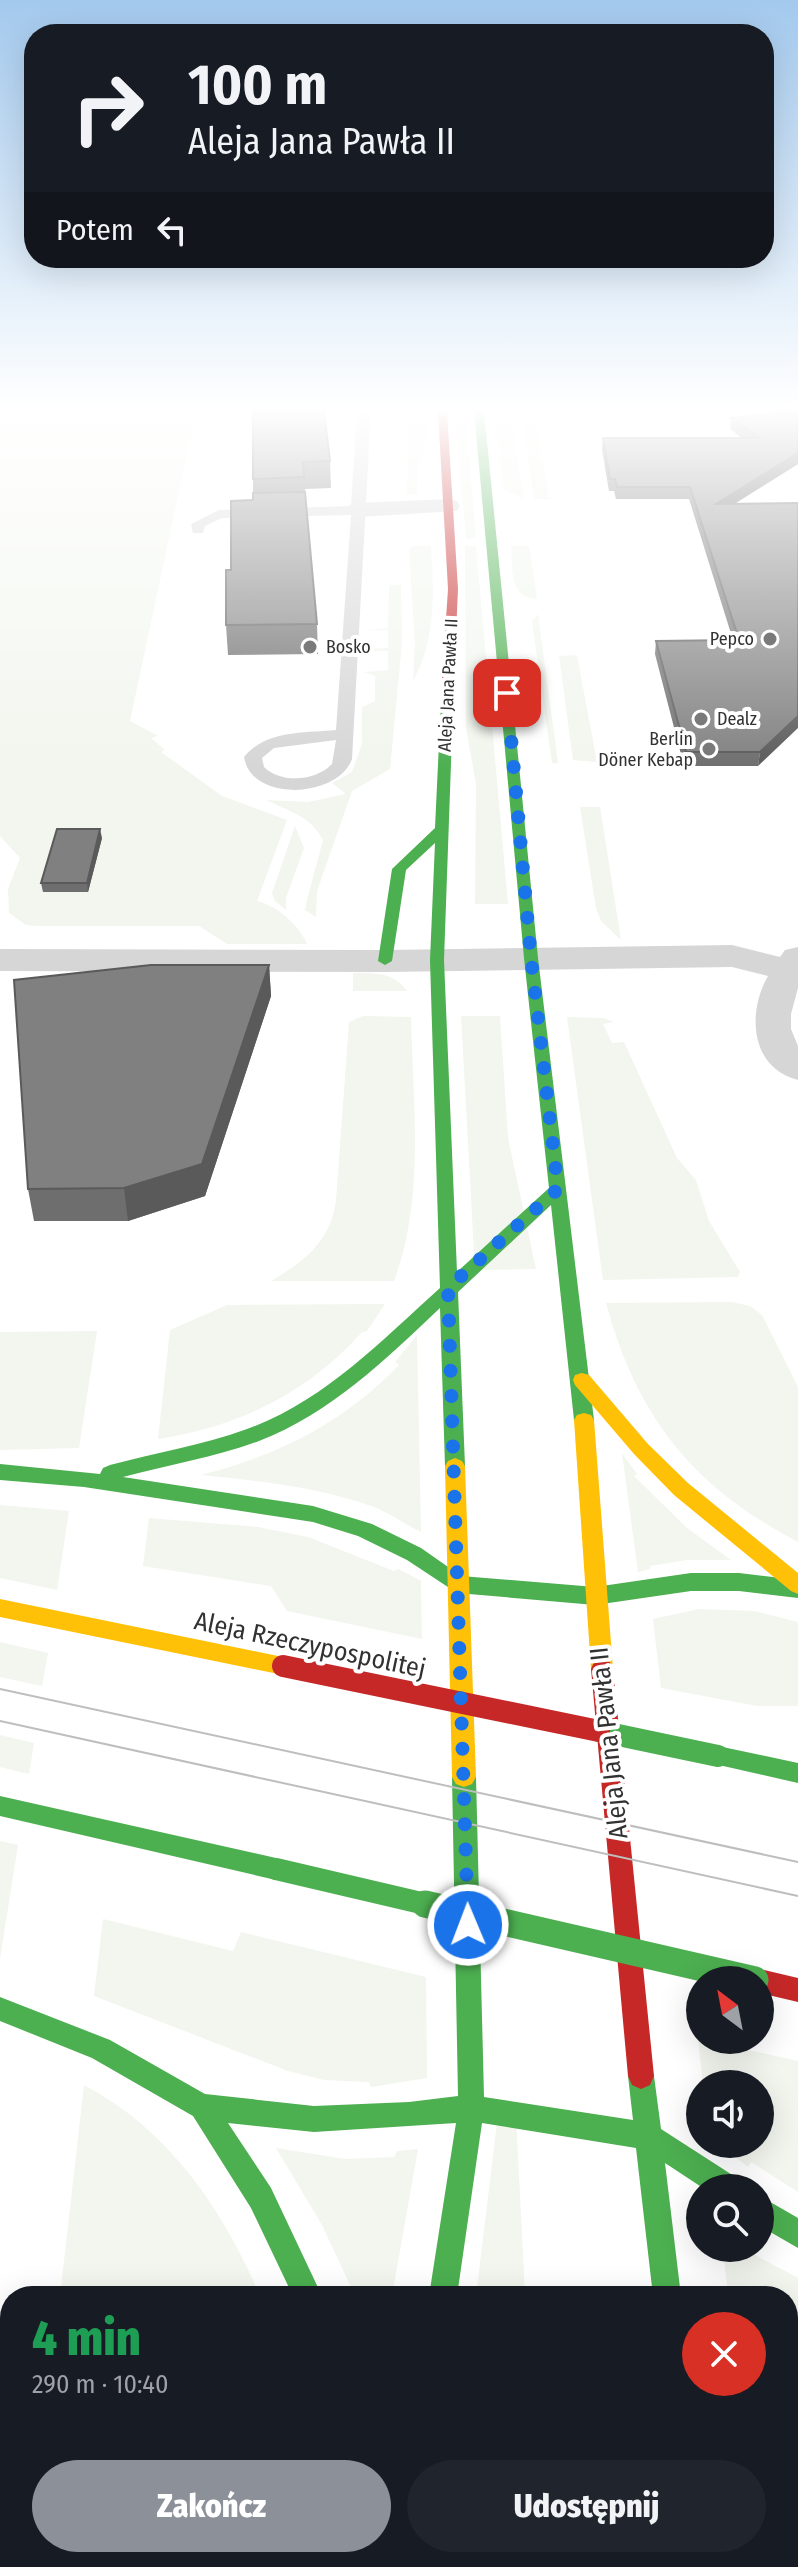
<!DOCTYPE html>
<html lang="pl">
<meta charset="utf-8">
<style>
:root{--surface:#171b24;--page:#20242c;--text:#f1f3f6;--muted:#9ea1a6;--accent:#8c9099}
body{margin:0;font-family:"Fira Sans Condensed",sans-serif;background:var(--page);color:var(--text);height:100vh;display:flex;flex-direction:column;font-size:30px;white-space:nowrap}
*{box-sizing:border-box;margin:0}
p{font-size:26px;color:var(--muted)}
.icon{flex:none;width:44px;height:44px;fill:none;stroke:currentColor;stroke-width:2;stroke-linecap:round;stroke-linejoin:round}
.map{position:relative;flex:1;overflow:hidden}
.details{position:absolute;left:0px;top:2286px;width:798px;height:282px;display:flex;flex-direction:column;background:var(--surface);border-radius:32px 32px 0 0;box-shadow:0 8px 32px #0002}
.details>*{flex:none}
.guide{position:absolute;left:24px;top:24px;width:750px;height:244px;border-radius:32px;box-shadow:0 8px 32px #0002;background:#171b24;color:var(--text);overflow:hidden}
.needle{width:52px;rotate:328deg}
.fabs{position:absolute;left:686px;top:1966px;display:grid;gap:16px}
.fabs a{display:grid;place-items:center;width:88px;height:88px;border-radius:50%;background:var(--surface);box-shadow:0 8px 32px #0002;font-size:40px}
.pin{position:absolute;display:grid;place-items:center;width:68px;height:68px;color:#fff;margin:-34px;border-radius:16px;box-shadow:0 4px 12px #0006}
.me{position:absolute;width:88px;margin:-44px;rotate:359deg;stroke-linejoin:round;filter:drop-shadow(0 0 6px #0008)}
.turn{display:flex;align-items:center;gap:28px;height:168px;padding:0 32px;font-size:36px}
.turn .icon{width:104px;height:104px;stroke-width:2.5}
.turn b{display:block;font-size:56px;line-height:68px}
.then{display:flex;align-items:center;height:76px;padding:0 32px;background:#0003;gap:16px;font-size:30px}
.round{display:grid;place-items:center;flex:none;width:84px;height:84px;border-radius:42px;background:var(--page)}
.summary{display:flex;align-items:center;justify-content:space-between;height:136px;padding:0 32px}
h1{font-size:48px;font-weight:800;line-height:60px;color:#1e9e55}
.action{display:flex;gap:16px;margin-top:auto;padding:16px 32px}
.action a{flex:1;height:92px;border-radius:48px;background:var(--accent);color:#fff;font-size:32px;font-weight:800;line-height:92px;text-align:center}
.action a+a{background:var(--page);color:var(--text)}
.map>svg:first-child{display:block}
.green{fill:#f2f6ee}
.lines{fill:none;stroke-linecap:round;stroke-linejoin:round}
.lane{fill:#d6d6d6;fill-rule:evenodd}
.street{fill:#d6d6d6;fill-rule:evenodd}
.fast{fill:#4caf50;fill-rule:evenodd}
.slow{fill:#ffc107;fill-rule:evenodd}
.jam{fill:#c62828;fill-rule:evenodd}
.tram{stroke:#bebebe;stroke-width:2}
.fast-bridge-far1{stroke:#4caf50;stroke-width:22}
.fast-bridge{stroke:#4caf50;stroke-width:27}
.jam-bridge{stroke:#c62828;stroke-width:22}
.wall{fill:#6e6e6e}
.shaded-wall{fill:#5a5a5a}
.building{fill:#808080;stroke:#5a5a5a;stroke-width:2}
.route{stroke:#1a73e8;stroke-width:14;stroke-dasharray:0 25.2}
.poi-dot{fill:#7a7a7a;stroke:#fff;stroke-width:3}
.labels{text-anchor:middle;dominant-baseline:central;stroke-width:8;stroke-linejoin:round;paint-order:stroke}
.far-poi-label{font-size:18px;fill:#323232;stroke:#fff;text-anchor:end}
.far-street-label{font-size:18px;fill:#323232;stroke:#fff}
.near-street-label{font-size:26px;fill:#323232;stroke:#fff}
</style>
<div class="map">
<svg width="798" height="2567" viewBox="0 0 798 2567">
<rect width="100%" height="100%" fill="#fff"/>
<path class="green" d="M0,411H196L130,721L158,736L151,738L165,750L161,752L222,796L287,820L257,901C276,905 300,926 307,944H227L199,926H38L26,925L9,913L8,889L20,858L0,836Z
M409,411H426L427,439L417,471V494H407Z
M455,411H465L476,538L466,539Z
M494,411H511L523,499L504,489Z
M523,424H537L548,491L549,497L554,499H534Z
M413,546H431C434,593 436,640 413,681L415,643L409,548Z
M465,546H476L508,904H475L476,784L466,728Z
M511,546H529L537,599C508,598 513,568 511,546Z
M389,585H401L402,643L390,769L352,791L317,891L316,917L305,910L306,904L323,840C310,815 288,811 266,800L308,802L346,794L332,783L352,772L362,744V707L375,701V676L364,672L388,670V651H365V649L388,648V630H366L388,628Z
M538,614L558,763H552L532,621Z
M577,655L597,762L573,760L559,656Z
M580,807H600L621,940L601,921L596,908Z
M295,826L304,848L286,898V910L275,901L272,893Z
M353,973C374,973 394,972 407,991H353Z
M363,1016L411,1017C413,1104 425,1198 394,1281H271C305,1261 330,1242 336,1201L349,1022Z
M461,1016H500L508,1138L536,1269L475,1270Z
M567,1017L603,1018L614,1022L603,1024L612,1043L624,1042L677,1158L696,1180L709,1221L740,1272L738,1277L603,1280Z
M732,1302L750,1306L762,1315L798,1387V1542C693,1487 637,1417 606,1303Z
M385,1304L367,1331L362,1332C308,1393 238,1427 158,1439L170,1330L227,1305Z
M97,1331L79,1448L0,1450V1332Z
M417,1335L421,1532C404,1524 394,1515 374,1507C318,1487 260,1481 201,1475C279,1455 343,1423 399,1365L395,1362Z
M622,1453L637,1474L634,1476L687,1528L731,1560H687L650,1566V1569L638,1572Z
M0,1505L69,1511L57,1590L0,1578Z
M149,1518L258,1527L308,1537L394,1571L399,1569L421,1581L422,1639L287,1611L271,1586L143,1566Z
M699,1609L754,1611L798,1622V1706H757L661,1688L653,1619Z
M0,1642L48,1653L42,1686L0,1677Z
M0,1735L34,1743L29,1774L0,1767Z
M0,1841L18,1845L0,1959Z
M103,1919L233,1951L241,1932L426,1977L427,2078L371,2087L369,2082L324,2080L288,2071L94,1996Z
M698,2039L798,2061V2192L751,2162L748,2167L719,2144H760V2084H703Z
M84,2085C169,2130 223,2209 260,2296H60Z
M516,2116L525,2296H476L497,2123Z
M276,2148L345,2159L394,2157L397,2151L418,2149L392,2296H355L322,2225Z
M723,2248H742L798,2278V2567H760L759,2558H788V2296H728Z
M30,2558H308V2567H29Z
M423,2558H539V2567H421Z"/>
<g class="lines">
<path class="lane" d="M357,411H371L352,759C338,798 251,803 244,757C266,730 304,733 336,730L351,515L222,518L205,526L203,533H193L191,524L219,510L351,506ZM336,740L332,764C316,781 281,784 264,767L262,758L274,748Z"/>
<path class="street" d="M448,499L457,501L460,506L457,511L359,517L350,515L347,510L350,505L359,503Z
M732,945L780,957L785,950L798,947V988L791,1014V1029L798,1046V1080C750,1068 747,1012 768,976L732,967L385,972L0,971V949L385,950Z"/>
<path class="fast" d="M474,411H484L538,958L594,1420L591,1425H577L574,1420L551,1205L458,1292L465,1466L462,1471H448L445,1466L440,1308C385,1360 331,1413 259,1441C216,1457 168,1465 123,1477L313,1506L372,1524L421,1548L461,1576L595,1587L691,1573H739L798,1580V1598L739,1591H691L595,1605L457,1593L407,1560L358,1536L313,1522L84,1487L0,1480V1464L100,1474L103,1468L110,1465C155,1453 203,1445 247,1429C323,1402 381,1341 440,1288L430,960L435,843L406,870L392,961L385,965L378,961L392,869L435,828L442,679L448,675L454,679L444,960L457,1272L549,1188L524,958Z
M718,1746L798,1763V1783L710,1763L707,1756L710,1749Z
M464,1767L472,1770L476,1777L484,2097L633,2120L628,2076L632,2067L641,2063L650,2067L654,2076L661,2129L737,2178L741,2188H703L665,2163L681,2296H653L636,2148L482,2123L457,2296H429L456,2123L314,2132L228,2123L271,2188L322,2296H293L251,2208L193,2116L92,2058L0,2021V1997L110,2040L205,2094L314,2106L409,2102L458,2096L452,1777L456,1770Z
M0,1796L276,1858L284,1861L288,1869L284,1877L276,1880L0,1816Z
M760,2196L798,2218V2248L760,2226Z
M685,2558H715L717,2567H685Z"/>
<path class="slow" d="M582,1373L589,1375L648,1444L688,1483L798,1573V1594L791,1591L674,1495L634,1454L575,1385L573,1380L575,1375Z
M584,1413L591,1415L594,1420L613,1669L610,1676L602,1678L594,1676L591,1669L574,1420L577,1415Z
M455,1458L462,1461L465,1466L476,1777L472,1784L464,1787L456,1784L452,1777L445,1466L448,1461Z
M0,1599L283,1657L291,1659L294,1666L291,1673L283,1675L0,1617Z
M369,2558H399L402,2567H370Z"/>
<path class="jam" d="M438,411H447L458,589L454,679L448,683L442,679L448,589Z
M602,1660L610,1662L613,1669L654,2076L650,2085L641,2089L632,2085L628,2076L591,1669L594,1662Z
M760,1969L798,1978V2002L760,1993V1980H748L751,1972Z"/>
<path class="tram" d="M0,1689L798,1862
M0,1721L798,1896"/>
<path class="fast-bridge-far1" d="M599,1731L718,1756
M276,1869L434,1906"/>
<path class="fast-bridge" d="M425,1904L755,1980"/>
<path class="jam-bridge" d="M283,1666L599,1731"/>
</g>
<path class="wall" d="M253,411L330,461L331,488L305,489L317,624L318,654L228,655L226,625L231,570L253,500Z
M798,411V464L734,504L798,503L758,766H684L655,654L656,641L733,640L689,499H616L614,491H609L602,450L603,438H742L730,429L731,418Z
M102,838L88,892H43L41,883Z
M269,965L271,996L205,1196L128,1221H34L28,1189Z"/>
<path class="shaded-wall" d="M798,453V464L715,516L716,504Z
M798,716V728L758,766L760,752Z
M100,829L102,838L88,892L87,883Z
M269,965L271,996L205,1196L128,1221L124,1188Z"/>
<path class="building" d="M253,411H324L330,461L303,462L304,477L253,479Z
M784,411H798V453L716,504L798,503V716L760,752H686L656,641L739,640L690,487H617L615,479H610L603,438H759L731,418Z
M305,492L317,624L226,625V570H231V501L253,500V493Z
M57,829H100L87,883H41Z
M151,965H269L202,1164L124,1188L28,1189L14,980Z"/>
<linearGradient id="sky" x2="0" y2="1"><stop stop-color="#a3c9ed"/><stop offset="0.53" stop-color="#fff"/><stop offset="1" stop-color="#fff" stop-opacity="0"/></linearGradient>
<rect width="798" height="770" fill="url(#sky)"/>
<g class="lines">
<path class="route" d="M468,1925L448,1288L558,1189L531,958L507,693"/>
</g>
<g class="poi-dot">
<circle cx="770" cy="639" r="8"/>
<circle cx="310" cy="647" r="8"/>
<circle cx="701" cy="719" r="8"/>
<circle cx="709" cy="749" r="8"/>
</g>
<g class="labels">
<g class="far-poi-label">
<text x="754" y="639">Pepco</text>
<text x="326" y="647" text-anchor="start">Bosko</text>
<text x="717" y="719" text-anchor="start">Dealz</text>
<text x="693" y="739">Berlin<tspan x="693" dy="21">Döner Kebap</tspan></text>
</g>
<g class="far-street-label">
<text transform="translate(448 685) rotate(-87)">Aleja Jana Pawła II</text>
</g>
<g class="near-street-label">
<text transform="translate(310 1645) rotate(12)">Aleja Rzeczypospolitej</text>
<text transform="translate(609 1743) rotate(-96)">Aleja Jana Pawła II</text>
</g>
</g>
</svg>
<div class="fabs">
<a><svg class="needle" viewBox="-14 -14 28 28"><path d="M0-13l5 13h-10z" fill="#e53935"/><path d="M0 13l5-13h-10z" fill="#9ea1a6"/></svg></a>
<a><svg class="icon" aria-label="sound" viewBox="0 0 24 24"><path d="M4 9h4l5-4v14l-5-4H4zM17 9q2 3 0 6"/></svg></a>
<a><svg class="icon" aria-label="search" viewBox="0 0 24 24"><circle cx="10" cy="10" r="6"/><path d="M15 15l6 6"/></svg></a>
</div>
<div class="pin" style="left:507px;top:693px;background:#d93025"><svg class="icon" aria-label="arrive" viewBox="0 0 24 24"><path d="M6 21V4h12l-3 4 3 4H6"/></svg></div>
<svg class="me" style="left:468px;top:1925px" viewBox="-20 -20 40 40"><circle r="17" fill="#1a73e8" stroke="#fff" stroke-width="3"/><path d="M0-11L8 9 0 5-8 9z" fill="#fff"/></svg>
<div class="guide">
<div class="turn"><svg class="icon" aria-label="right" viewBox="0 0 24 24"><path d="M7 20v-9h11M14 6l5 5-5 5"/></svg><div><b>100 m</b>Aleja Jana Pawła II</div></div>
<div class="then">Potem<svg class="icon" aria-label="left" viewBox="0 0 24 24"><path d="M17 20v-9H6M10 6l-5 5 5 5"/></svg></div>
</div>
<section class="details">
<div class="summary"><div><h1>4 min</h1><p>290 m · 10:40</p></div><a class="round" style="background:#d93025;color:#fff"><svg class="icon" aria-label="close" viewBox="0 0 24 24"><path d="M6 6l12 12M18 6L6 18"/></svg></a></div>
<div class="action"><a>Zakończ</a><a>Udostępnij</a></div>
</section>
</div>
